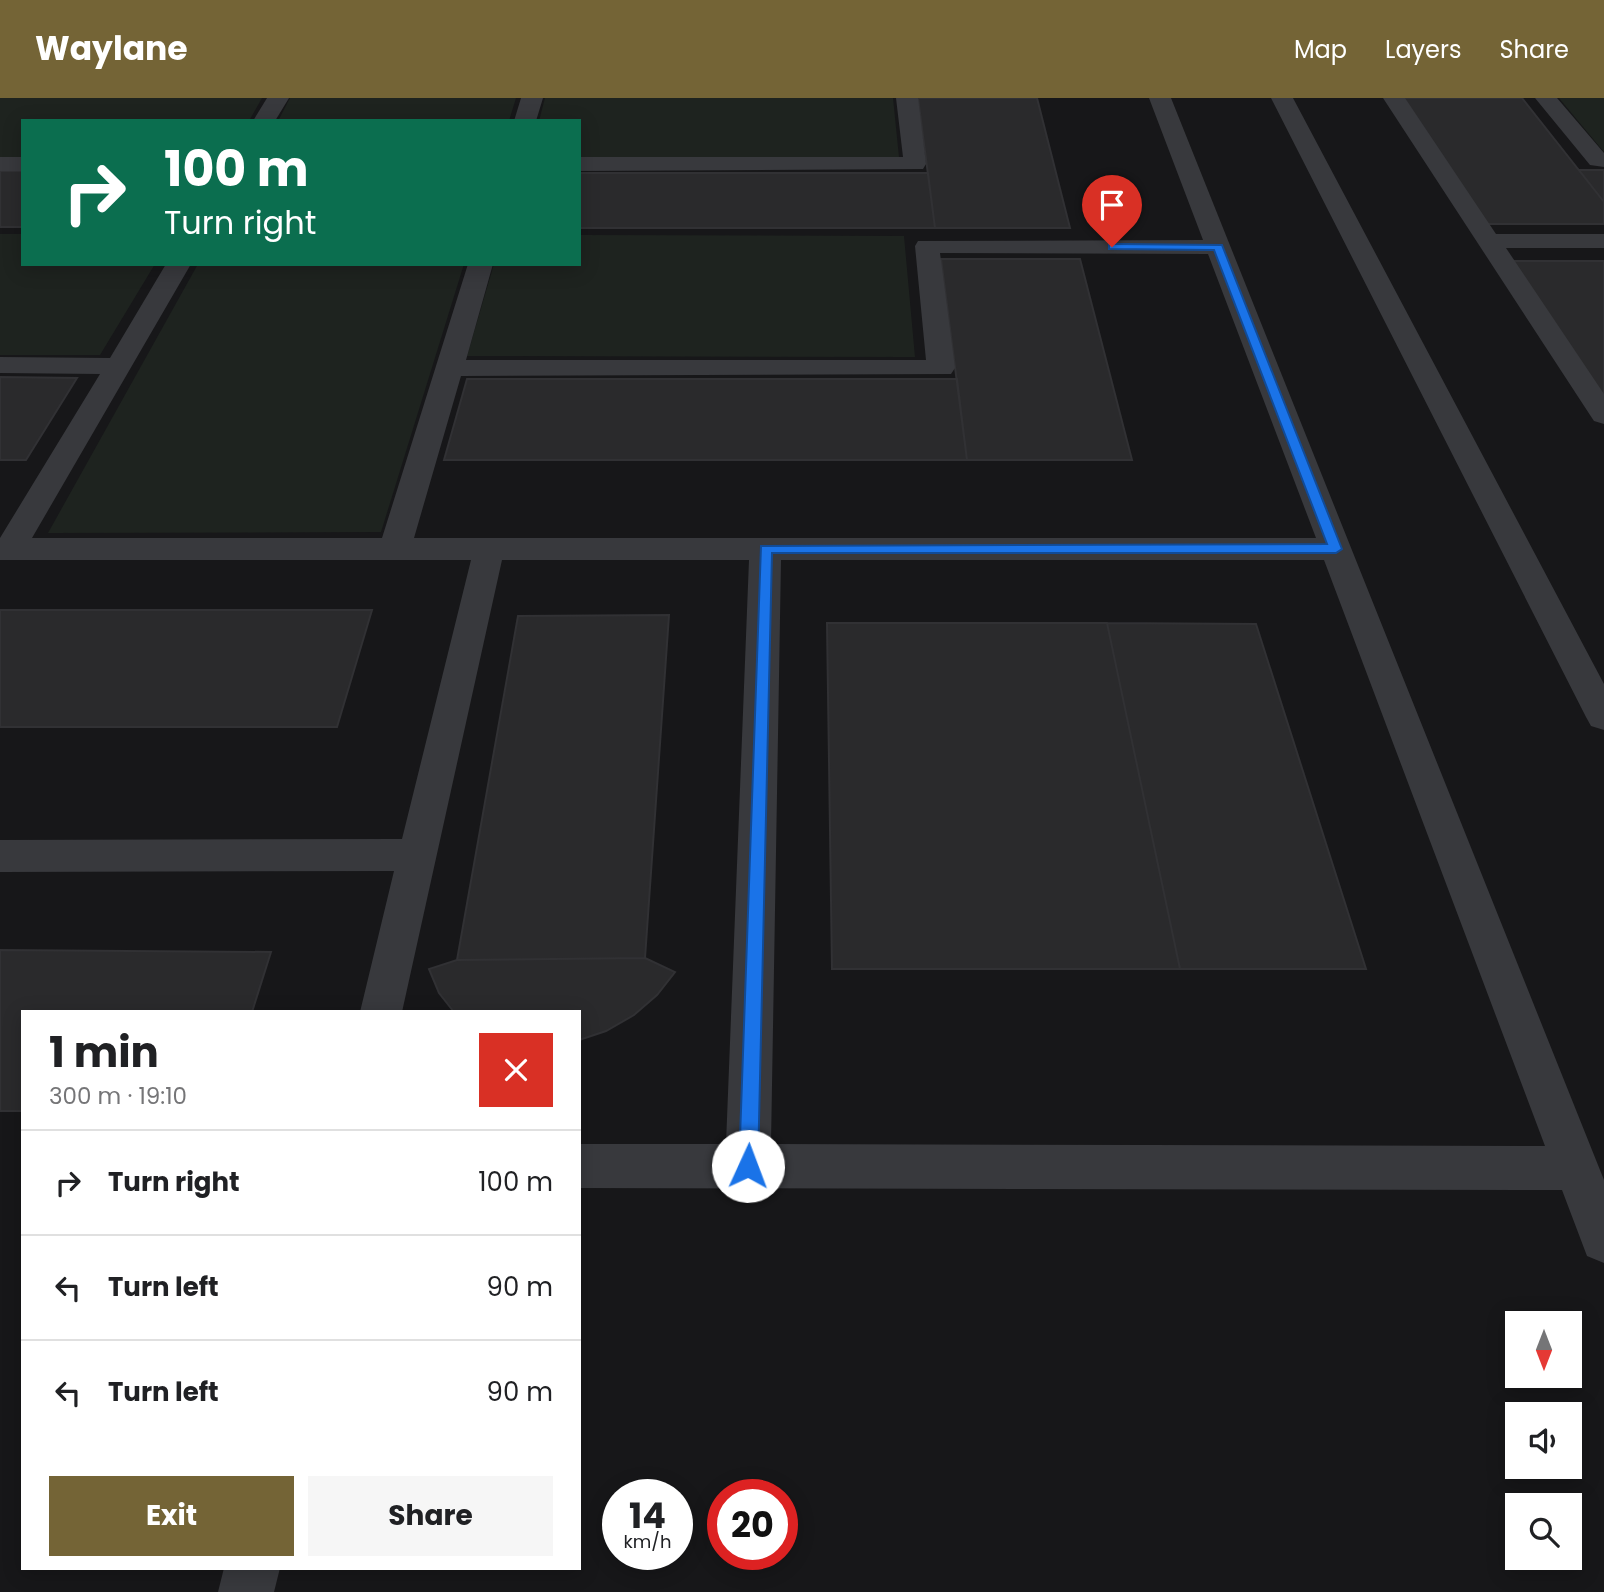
<!DOCTYPE html>
<meta charset="utf-8">
<style>
:root{--surface:#fff;--page:#f6f6f6;--text:#202124;--muted:#757577;--line:#e0e0e0;--accent:#746436}
body{margin:0;font-family:Poppins,sans-serif;background:var(--page);color:var(--text);height:100vh;display:flex;flex-direction:column;font-size:26px;white-space:nowrap}
*{box-sizing:border-box;margin:0}
p{font-size:23px;color:var(--muted)}
.icon{flex:none;width:38px;height:38px;fill:none;stroke:currentColor;stroke-width:2;stroke-linecap:round;stroke-linejoin:round}
.map{position:relative;flex:1;overflow:hidden}
.side{position:absolute;left:21px;top:912px;width:560px;height:560px;display:flex;flex-direction:column;background:var(--surface);border-radius:0px;box-shadow:0 4px 18px #0003}
.side>*{flex:none}
.hud{position:absolute;left:21px;top:21px;width:560px;height:147px;border-radius:0px;box-shadow:0 4px 18px #0003;background:#0b6e4f;color:#fff;overflow:hidden}
.needle{width:46px;rotate:180deg}
.buttons{position:absolute;left:1505px;top:1213px;display:grid;gap:14px}
.buttons a{display:grid;place-items:center;width:77px;height:77px;border-radius:0px;background:var(--surface);box-shadow:0 4px 18px #0003;font-size:35px}
.speed{position:absolute;left:602px;top:1381px;display:flex;gap:14px;font-size:35px;font-weight:700;text-align:center}
.speed>*{display:grid;place-content:center;width:91px;height:91px;border-radius:50%;background:var(--surface);box-shadow:0 4px 18px #0003;line-height:1}
.speed small{font-size:18px;font-weight:400}
.speed .limit{border:10px solid #d22;background:#fff;color:#111}
.pin{position:absolute;display:grid;place-items:center;width:60px;height:60px;color:#fff;margin:-72px -30px;border-radius:50% 50% 50% 0;rotate:-45deg;box-shadow:0 0 7px #0007}
.pin .icon{rotate:45deg}
.me{position:absolute;width:77px;margin:-38px;rotate:2deg;stroke-linejoin:round;filter:drop-shadow(0 0 5px #0008)}
.turn{display:flex;align-items:center;gap:24px;height:147px;padding:0 28px;font-size:32px}
.turn .icon{width:91px;height:91px;stroke-width:2.5}
.turn b{display:block;font-size:49px;line-height:60px}
.round{display:grid;place-items:center;flex:none;width:74px;height:74px;border-radius:0px;background:var(--page)}
.summary{display:flex;align-items:center;justify-content:space-between;height:119px;padding:0 28px}
h1{font-size:42px;font-weight:700;line-height:52px}
.cta{display:flex;gap:14px;margin-top:auto;padding:14px 28px}
.cta a{flex:1;height:80px;border-radius:0px;background:var(--accent);color:#fff;font-size:28px;font-weight:700;line-height:80px;text-align:center}
.cta a+a{background:var(--page);color:var(--text)}
ul{padding:0;list-style:none}
li{display:flex;align-items:center;gap:21px;height:105px;padding:0 28px;border-top:2px solid var(--line)}
li div{flex:1}
li b{display:block;font-size:26px}
li em{font-style:normal}
header{display:flex;align-items:center;gap:42px;box-sizing:border-box;height:98px;padding:0 35px;background:var(--accent);color:#fff}
header strong{font-size:33px}
nav{display:flex;gap:38px;margin-inline-start:auto;font-size:24px}
.map>svg:first-child{display:block}
.green{fill:#1e231f}
.building{fill:#2a2a2c;stroke:#313134;stroke-width:2}
.lines{fill:none;stroke-linecap:round;stroke-linejoin:round}
.minor{fill:#38393d;fill-rule:evenodd}
.route{fill:#1a73e8;stroke:#114b97;stroke-width:2}
</style>
<header>
<strong>Waylane</strong>
<nav><a>Map</a><a>Layers</a><a>Share</a></nav>
</header>
<div class="map">
<svg width="1604" height="1494" viewBox="0 0 1604 1494">
<rect width="100%" height="100%" fill="#171719"/>
<path class="green" d="M0,0H262L249,23H23V60H0Z
M290,0H516L509,23H278Z
M545,0H893L899,59H579V23H539Z
M1559,0H1604V54Z
M0,136H23V166H155L100,257H0Z
M579,137L904,138L915,259L467,258L494,166H579Z
M198,166H464L381,434L48,435Z"/>
<path class="building" d="M918,0H1037L1070,130H935Z
M1403,0H1522L1604,104V126H1485Z
M1579,72H1604V104Z
M0,73H23V129H0Z
M579,75H928L935,130H579Z
M941,161H1080L1132,362H967Z
M1513,163H1604V302Z
M0,279L77,280L26,362H0Z
M467,281H957L967,362H444Z
M0,512H372L337,629H0Z
M669,517L645,860L457,862L518,518Z
M827,525H1107L1180,871H832Z
M1107,525L1256,526L1366,871H1180Z
M0,852L271,854L252,914H23V1013H0Z
M645,860L675,874L657,897L634,917L606,933L579,942V914H454L439,895L429,871L457,862Z"/>
<g class="lines">
<path class="minor" d="M267,0H289L275,23H253Z
M521,0H543L536,23H514Z
M896,0H918L926,66L923,71L579,73V59H903Z
M1149,0H1171L1604,1082V1165L1587,1158L1562,1092L579,1090V1046H726L749,462H502L402,914H360L394,773L0,774V742L402,741L471,462H0V440L100,276L0,275V259L110,260L166,166H191L32,440H382L468,166H493L466,262H926L915,148L918,143L1203,142ZM940,155L1208,156L1316,440H414L461,278L951,276L955,270ZM781,462H1324L1545,1048L771,1046Z
M1271,0H1293L1604,586V632L1591,628L1586,619Z
M1383,0H1405L1496,136H1604V150H1506L1604,296V326L1594,323L1590,317Z
M1535,0H1557L1604,55V69L1590,67Z
M0,59H23V73H0Z
M224,1470H280L274,1494H218Z"/>
</g>
<path class="route" d="M1112,146L1222,147L1342,451L1336,455H772L758,1068L755,1074L748,1077L741,1074L739,1068L761,448L1327,446L1214,152L1109,151V146Z"/>
</svg>
<div class="buttons">
<a><svg class="needle" viewBox="-14 -14 28 28"><path d="M0-13l5 13h-10z" fill="#e53935"/><path d="M0 13l5-13h-10z" fill="#757577"/></svg></a>
<a><svg class="icon" aria-label="sound" viewBox="0 0 24 24"><path d="M4 9h4l5-4v14l-5-4H4zM17 9q2 3 0 6"/></svg></a>
<a><svg class="icon" aria-label="search" viewBox="0 0 24 24"><circle cx="10" cy="10" r="6"/><path d="M15 15l6 6"/></svg></a>
</div>
<div class="speed"><div>14<small>km/h</small></div><div class="limit">20</div></div>
<div class="pin" style="left:1112px;top:149px;background:#d93025"><svg class="icon" aria-label="arrive" viewBox="0 0 24 24"><path d="M6 21V4h12l-3 4 3 4H6"/></svg></div>
<svg class="me" style="left:748px;top:1068px" viewBox="-20 -20 40 40"><circle r="19" fill="#fff"/><path d="M0-13L10 11 0 6-10 11z" fill="#1a73e8"/></svg>
<div class="hud">
<div class="turn"><svg class="icon" aria-label="right" viewBox="0 0 24 24"><path d="M7 20v-9h11M14 6l5 5-5 5"/></svg><div><b>100 m</b>Turn right</div></div>
</div>
<section class="side">
<div class="summary"><div><h1>1 min</h1><p>300 m · 19:10</p></div><a class="round" style="background:#d93025;color:#fff"><svg class="icon" aria-label="close" viewBox="0 0 24 24"><path d="M6 6l12 12M18 6L6 18"/></svg></a></div>
<ul>
<li><svg class="icon" aria-label="right" viewBox="0 0 24 24"><path d="M7 20v-9h11M14 6l5 5-5 5"/></svg><div><b>Turn right</b></div><em>100 m</em></li>
<li><svg class="icon" aria-label="left" viewBox="0 0 24 24"><path d="M17 20v-9H6M10 6l-5 5 5 5"/></svg><div><b>Turn left</b></div><em>90 m</em></li>
<li><svg class="icon" aria-label="left" viewBox="0 0 24 24"><path d="M17 20v-9H6M10 6l-5 5 5 5"/></svg><div><b>Turn left</b></div><em>90 m</em></li>
</ul>
<div class="cta"><a>Exit</a><a>Share</a></div>
</section>
</div>
